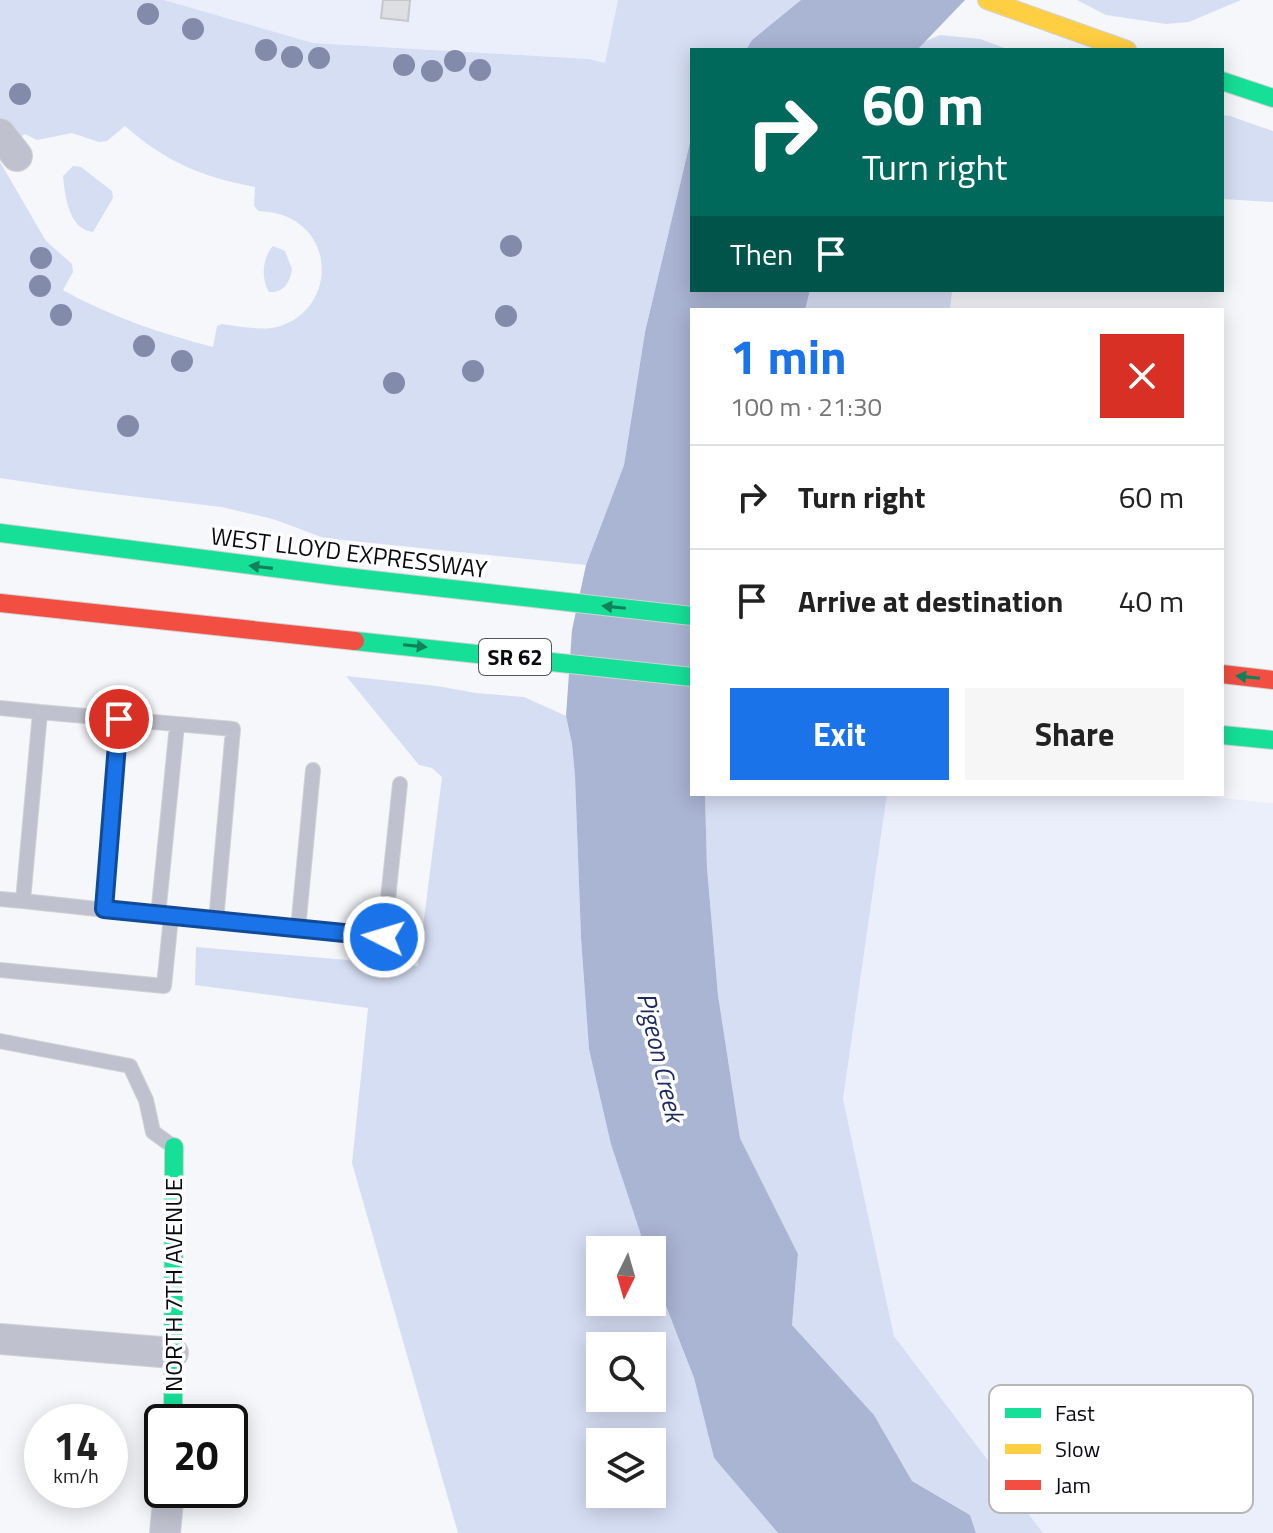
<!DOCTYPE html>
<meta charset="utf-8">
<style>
:root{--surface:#fff;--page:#f6f6f6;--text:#222;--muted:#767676;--line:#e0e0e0;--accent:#1a73e8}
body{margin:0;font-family:"Titillium Web",sans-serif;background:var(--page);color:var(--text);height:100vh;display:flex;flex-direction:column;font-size:30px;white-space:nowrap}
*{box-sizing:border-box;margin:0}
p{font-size:26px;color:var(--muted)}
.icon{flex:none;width:44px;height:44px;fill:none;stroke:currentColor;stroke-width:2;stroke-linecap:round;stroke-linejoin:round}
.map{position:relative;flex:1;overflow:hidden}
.details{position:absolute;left:690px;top:308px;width:534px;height:488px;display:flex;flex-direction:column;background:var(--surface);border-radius:0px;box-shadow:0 4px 20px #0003}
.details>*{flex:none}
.top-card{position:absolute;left:690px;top:48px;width:534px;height:244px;border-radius:0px;box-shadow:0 4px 20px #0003;background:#00695c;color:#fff;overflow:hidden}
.needle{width:52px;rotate:185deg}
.controls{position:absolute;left:586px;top:1236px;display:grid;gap:16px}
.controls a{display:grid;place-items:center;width:80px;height:80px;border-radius:0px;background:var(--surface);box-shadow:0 4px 20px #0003;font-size:40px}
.speed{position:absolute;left:24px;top:1404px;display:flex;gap:16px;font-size:40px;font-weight:700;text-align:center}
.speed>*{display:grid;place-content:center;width:104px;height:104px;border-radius:50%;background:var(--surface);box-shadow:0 4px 20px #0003;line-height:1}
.speed small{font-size:20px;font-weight:400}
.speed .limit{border:4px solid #111;border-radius:12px;background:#fff;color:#111}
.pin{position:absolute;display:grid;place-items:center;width:68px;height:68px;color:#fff;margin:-34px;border:4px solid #fff;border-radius:50%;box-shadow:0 2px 8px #0007}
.me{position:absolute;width:88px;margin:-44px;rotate:275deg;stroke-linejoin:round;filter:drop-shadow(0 0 6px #0008)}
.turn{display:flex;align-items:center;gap:28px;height:168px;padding:0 40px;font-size:36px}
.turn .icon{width:104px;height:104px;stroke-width:2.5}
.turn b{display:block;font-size:56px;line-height:68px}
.then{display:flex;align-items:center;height:76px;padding:0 40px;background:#0003;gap:16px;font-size:30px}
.round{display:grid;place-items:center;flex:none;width:84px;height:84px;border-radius:0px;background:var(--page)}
.head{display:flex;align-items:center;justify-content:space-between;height:136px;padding:0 40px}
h1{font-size:48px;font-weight:700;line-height:60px;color:var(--accent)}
.cta{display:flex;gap:16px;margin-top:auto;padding:16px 40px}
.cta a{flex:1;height:92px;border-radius:0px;background:var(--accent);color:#fff;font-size:32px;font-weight:700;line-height:92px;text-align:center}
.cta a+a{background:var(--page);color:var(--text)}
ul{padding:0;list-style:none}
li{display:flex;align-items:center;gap:24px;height:104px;padding:0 40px;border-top:2px solid var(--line)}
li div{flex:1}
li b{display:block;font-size:30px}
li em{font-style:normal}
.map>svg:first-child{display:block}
.built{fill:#ebeffc}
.green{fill:#d6def4;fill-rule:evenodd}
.water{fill:#aab4d3}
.building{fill:#dedfe3;stroke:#c5c7cb;stroke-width:2}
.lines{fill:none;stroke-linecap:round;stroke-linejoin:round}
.lane-casing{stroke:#d1d2d5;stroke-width:16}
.street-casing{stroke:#d1d2d5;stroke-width:32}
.fast-casing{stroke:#d1d2d5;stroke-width:20}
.slow-casing{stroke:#d1d2d5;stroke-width:20}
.jam-casing{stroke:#d1d2d5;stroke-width:20}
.lane{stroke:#bfc2ce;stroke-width:14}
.street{stroke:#bfc2ce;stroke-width:30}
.fast{stroke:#16e098;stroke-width:18}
.slow{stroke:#ffcf43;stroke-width:18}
.jam{stroke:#f24e42;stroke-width:18}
.tree{fill:#838baa}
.oneway{fill:#11805b}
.route-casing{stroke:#114b97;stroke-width:20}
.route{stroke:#1a73e8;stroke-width:14}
.labels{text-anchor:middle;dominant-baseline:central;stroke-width:7;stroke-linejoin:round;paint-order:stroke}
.shield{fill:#fff;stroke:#545458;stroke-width:2}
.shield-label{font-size:22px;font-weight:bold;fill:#0a0b10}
.street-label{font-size:24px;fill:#0a0b10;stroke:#fff}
.water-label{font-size:26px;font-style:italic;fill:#1e295e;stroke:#fff}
.key{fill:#fff;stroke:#b6b6b7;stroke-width:2}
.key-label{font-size:22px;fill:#0a0b10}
</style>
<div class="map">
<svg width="1273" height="1533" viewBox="0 0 1273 1533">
<rect width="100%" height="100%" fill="#f6f7fb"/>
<path class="built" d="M164,0H618L606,64L589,59L313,43Z
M887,794H1182L1273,803V1533H1043L894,1336L843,1099Z"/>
<path class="green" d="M0,0H164L313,43L589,59L605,63L618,0H801L752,40L746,50H692V134L645,332L624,465L586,565L324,538L273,519L221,507L81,490L0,478V162L46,241L72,264L73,272L63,290C111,317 160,333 213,347L217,326L222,324C238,326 256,330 272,328C341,315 340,213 258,211L254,205L255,187C202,177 166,162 125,126L107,141L99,142L72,133L37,140L25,134L0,149Z
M1077,0H1241L1189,22L1166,24L1106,15Z
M940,35L980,39L1010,50H917L921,43Z
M1222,115L1230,116L1273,131V202L1222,199Z
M73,166L81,167L112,191L113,198L93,232C68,229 65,195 63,176Z
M273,246L285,251L292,269C290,282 284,293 269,292C261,279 262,258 273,246Z
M810,290H952L950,310H805Z
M346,676L437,686L476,693L524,697L566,716L572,744L575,776L581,938L589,1049L646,1250H600V1302H652V1270L694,1378L714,1458L778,1533H458L352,1163L368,1008L195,985L196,947L418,966L442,777L432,768L419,765ZM600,1346H652V1398H600ZM600,1442H652V1494H600Z
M705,794H887L843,1099L894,1336L1043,1533H976L970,1515L912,1481L874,1415L792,1325L798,1254L740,1138L718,995L707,868Z"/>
<path class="water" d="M801,0H965L917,50H746L752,40Z
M692,134V290H810L805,310H692V794H705L707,868L718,995L740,1138L798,1254L792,1325L874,1415L912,1481L970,1515L976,1533H778L714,1458L694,1378L652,1270V1250H646L611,1144L589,1049L581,938L575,776L572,744L566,716L572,630L586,565L624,465L645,332Z"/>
<path class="building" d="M383,0H410L408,21L381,18Z"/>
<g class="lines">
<defs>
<path id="lane" d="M0,708L40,712
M0,899L23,901
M104,909L119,719
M158,916L177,725
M171,917L23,901L40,712L233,729L216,921
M298,929L313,770
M0,970L164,986L171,917L384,937L400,784
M0,1041L130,1066L146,1100L153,1132L171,1145"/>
<path id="street" d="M0,134L17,156
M0,1339L173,1353
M165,1533L169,1490"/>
<path id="fast" d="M1222,81L1273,98
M0,533L337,576L692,616
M355,641L692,677
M1222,735L1273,740
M173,1422L174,1147"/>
<path id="slow" d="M987,0L1127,50"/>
<path id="jam" d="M0,603L355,641
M1222,674L1273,680"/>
</defs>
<use href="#lane" class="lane-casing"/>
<use href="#street" class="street-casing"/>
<use href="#fast" class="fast-casing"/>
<use href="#slow" class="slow-casing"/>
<use href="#jam" class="jam-casing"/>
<use href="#lane" class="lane"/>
<use href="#street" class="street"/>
<use href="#fast" class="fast"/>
<use href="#slow" class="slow"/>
<use href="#jam" class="jam"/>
</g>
<g class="tree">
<circle cx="148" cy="14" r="11"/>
<circle cx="193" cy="29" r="11"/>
<circle cx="266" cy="50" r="11"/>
<circle cx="292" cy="57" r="11"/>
<circle cx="319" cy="58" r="11"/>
<circle cx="455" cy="61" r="11"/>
<circle cx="404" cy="65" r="11"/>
<circle cx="480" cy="70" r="11"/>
<circle cx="432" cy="71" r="11"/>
<circle cx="20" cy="94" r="11"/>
<circle cx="511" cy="246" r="11"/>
<circle cx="41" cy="258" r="11"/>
<circle cx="40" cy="286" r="11"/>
<circle cx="61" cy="315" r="11"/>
<circle cx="506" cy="316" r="11"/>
<circle cx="144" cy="346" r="11"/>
<circle cx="182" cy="361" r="11"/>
<circle cx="473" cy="371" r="11"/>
<circle cx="394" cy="383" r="11"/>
<circle cx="128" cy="426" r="11"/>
</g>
<defs><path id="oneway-solid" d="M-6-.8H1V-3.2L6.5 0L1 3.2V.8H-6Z" transform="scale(2)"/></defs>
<g class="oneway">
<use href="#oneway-solid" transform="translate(261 567) rotate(-173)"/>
<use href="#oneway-solid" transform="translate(614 607) rotate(-174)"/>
<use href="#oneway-solid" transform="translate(415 646) rotate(6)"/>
<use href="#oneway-solid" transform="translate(1248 677) rotate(-174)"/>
</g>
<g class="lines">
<defs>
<path id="route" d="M119,719L104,909L384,937"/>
</defs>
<use href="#route" class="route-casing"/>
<use href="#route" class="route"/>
</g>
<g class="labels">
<rect class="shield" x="479" y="639" width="72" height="36" rx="6"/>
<g class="shield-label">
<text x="515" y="657">SR 62</text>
</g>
<g class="street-label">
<text transform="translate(349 552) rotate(7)">WEST LLOYD EXPRESSWAY</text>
<text transform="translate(173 1285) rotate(-90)">NORTH 7TH AVENUE</text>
</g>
<g class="water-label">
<text transform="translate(661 1057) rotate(77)">Pigeon Creek</text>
</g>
</g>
<rect x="989" y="1385" width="264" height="128" rx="12" class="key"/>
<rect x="1005" y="1408" width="36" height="10" fill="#16e098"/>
<rect x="1005" y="1444" width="36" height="10" fill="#ffcf43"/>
<rect x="1005" y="1480" width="36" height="10" fill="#f24e42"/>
<g class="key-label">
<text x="1055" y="1421">Fast</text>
<text x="1055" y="1457">Slow</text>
<text x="1055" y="1493">Jam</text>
</g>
</svg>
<div class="controls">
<a><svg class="needle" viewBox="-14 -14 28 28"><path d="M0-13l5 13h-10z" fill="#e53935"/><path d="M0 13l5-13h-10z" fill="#767676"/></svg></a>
<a><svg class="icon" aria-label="search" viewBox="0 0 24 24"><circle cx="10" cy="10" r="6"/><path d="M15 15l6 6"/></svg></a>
<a><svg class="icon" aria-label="layers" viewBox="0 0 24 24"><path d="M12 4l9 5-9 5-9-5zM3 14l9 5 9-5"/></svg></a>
</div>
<div class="speed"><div>14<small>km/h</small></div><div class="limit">20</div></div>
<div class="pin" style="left:119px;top:719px;background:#d93025"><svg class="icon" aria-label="arrive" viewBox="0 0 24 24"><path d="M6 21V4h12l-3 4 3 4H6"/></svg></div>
<svg class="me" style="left:384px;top:937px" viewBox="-20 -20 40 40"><circle r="17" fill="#1a73e8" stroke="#fff" stroke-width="3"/><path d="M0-11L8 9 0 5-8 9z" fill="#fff"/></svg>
<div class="top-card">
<div class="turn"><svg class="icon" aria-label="right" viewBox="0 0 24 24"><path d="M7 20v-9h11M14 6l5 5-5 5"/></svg><div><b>60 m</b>Turn right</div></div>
<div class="then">Then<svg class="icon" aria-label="arrive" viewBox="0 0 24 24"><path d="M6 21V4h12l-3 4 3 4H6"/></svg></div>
</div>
<section class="details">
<div class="head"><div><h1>1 min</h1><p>100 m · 21:30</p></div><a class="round" style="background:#d93025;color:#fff"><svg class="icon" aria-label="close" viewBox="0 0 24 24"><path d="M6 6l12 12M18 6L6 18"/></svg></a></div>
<ul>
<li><svg class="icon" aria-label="right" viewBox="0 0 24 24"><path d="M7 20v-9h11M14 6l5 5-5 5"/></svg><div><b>Turn right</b></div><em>60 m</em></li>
<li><svg class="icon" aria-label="arrive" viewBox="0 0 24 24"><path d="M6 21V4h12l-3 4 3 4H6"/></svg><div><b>Arrive at destination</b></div><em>40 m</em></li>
</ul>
<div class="cta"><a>Exit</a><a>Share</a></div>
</section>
</div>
